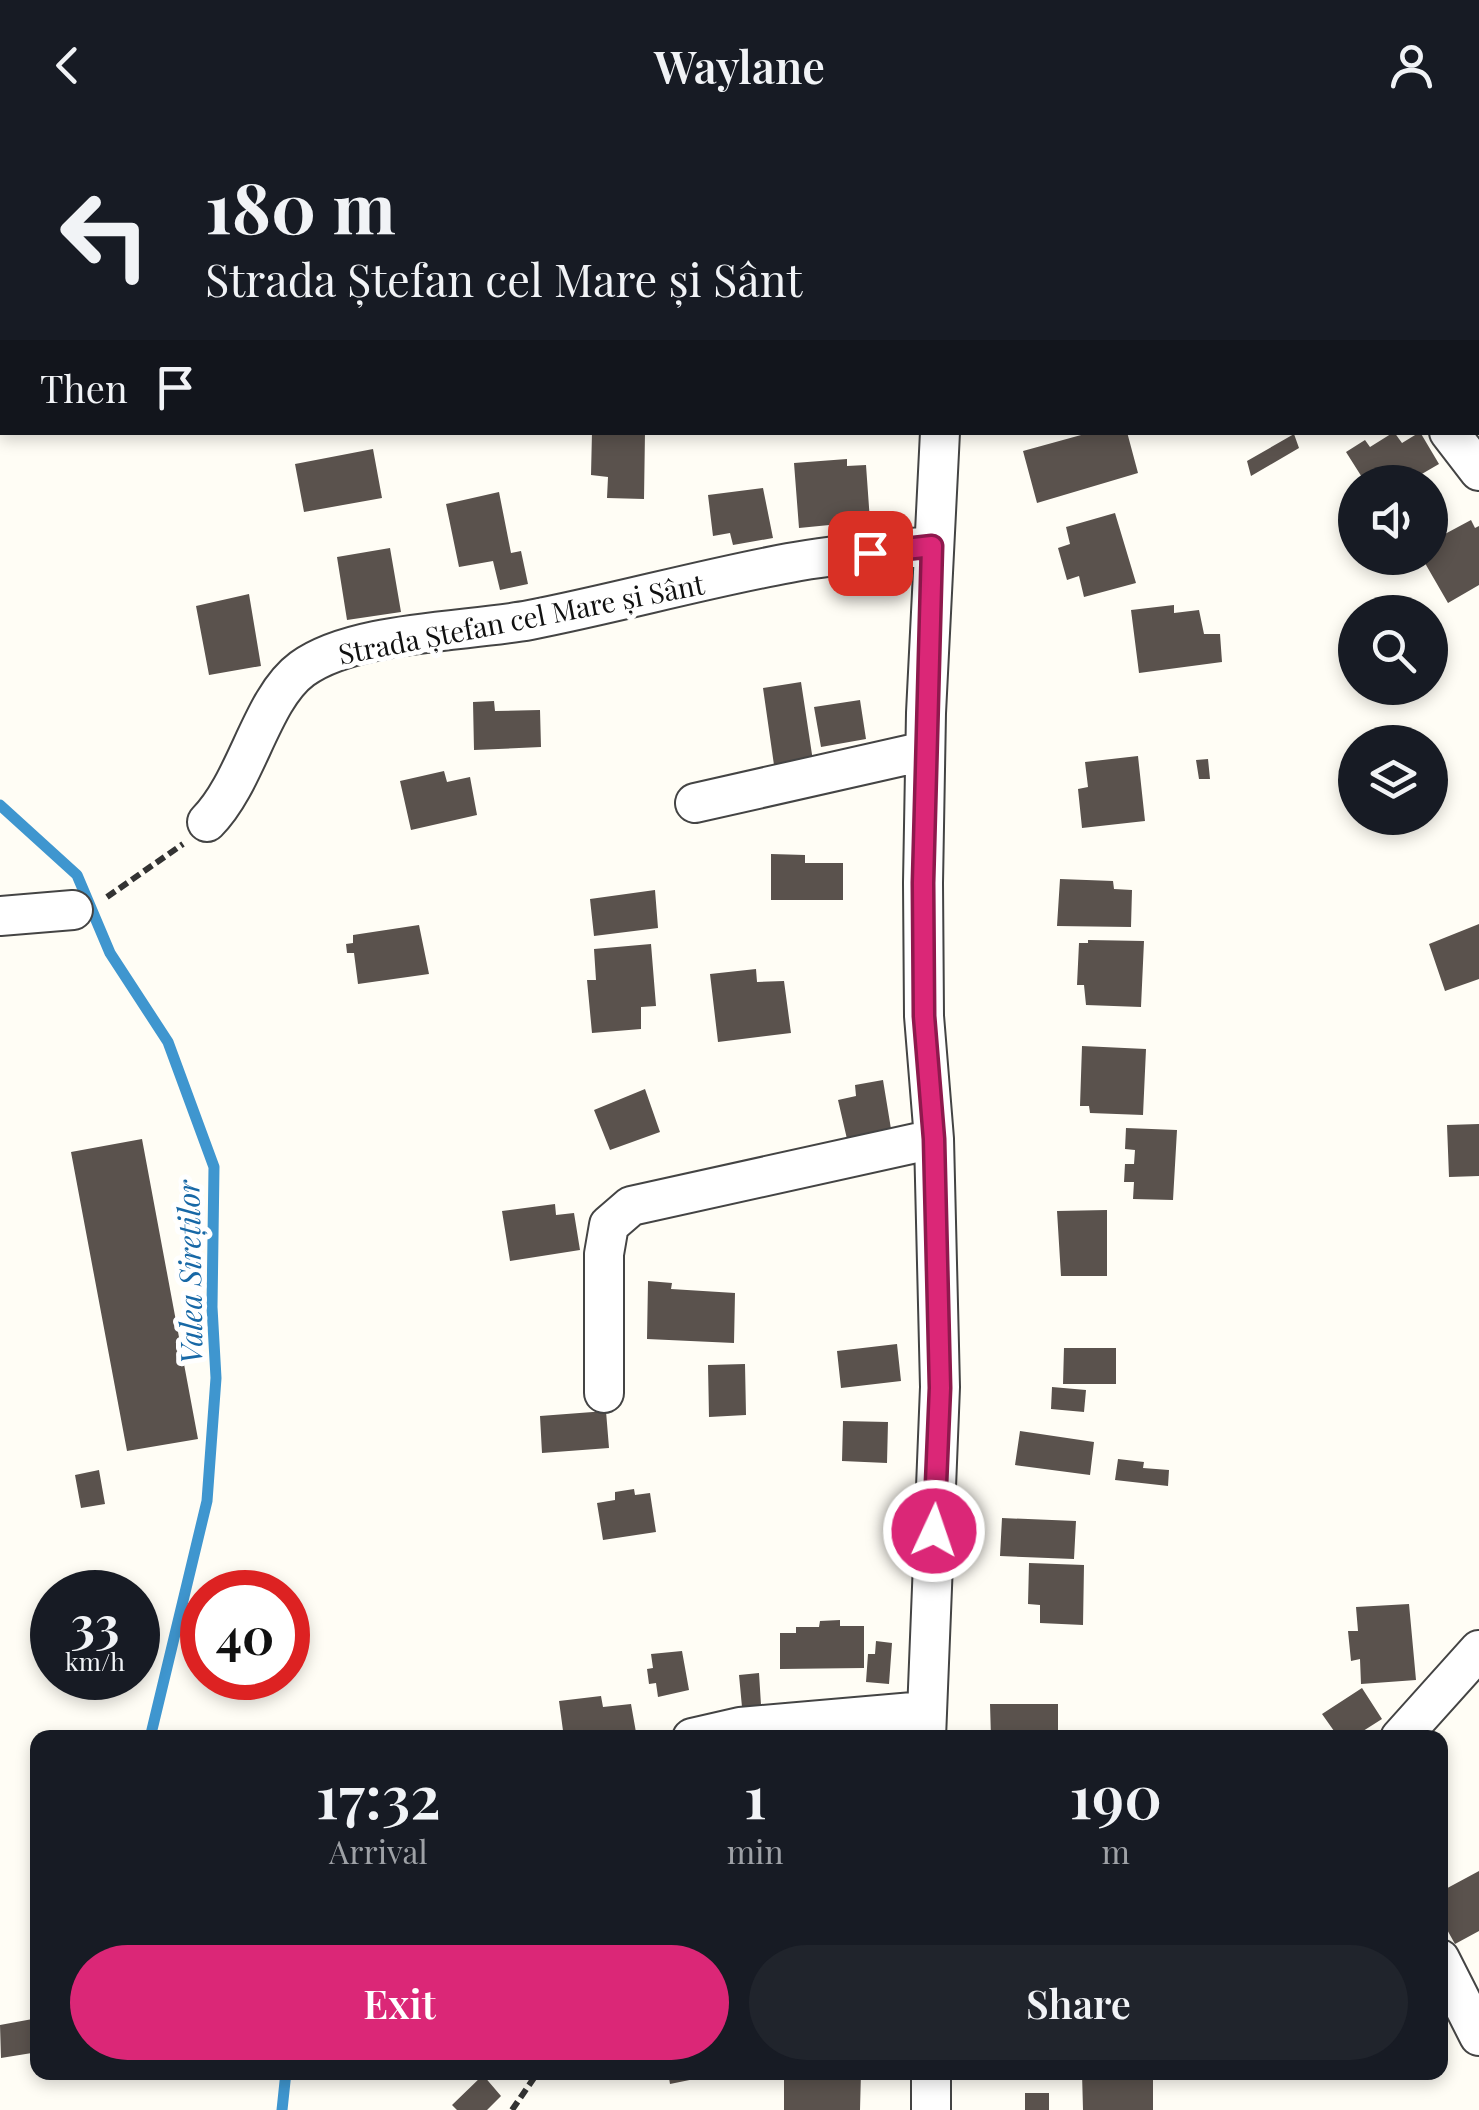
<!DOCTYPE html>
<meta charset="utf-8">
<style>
:root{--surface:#171b24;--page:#20242c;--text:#f1f3f6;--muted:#9ea1a6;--accent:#db2777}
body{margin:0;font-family:"Playfair Display",serif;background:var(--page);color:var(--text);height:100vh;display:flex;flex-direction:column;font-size:38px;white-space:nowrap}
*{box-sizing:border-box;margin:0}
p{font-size:32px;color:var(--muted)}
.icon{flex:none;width:55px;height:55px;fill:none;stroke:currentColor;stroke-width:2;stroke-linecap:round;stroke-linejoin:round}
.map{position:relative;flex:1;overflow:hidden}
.drawer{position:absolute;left:30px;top:1600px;width:1418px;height:350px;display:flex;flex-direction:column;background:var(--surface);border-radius:20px;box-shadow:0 5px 15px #0003}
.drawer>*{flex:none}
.guide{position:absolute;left:0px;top:0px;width:1480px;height:305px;box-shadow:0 5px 15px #0003;background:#171b24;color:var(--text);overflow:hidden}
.fabs{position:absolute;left:1338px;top:335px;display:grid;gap:20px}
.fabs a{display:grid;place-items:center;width:110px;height:110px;border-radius:50%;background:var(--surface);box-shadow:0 5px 15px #0003;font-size:50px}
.speed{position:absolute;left:30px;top:1440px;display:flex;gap:20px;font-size:50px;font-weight:700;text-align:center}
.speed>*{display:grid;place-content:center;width:130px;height:130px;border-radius:50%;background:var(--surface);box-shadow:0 5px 15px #0003;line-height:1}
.speed small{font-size:25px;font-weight:400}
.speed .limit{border:15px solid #d22;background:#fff;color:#111}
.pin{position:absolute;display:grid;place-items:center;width:85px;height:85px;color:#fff;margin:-42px;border-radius:20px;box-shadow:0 5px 15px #0006}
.me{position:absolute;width:110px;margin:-55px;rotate:3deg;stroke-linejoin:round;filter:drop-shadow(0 0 8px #0008)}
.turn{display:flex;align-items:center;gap:35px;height:210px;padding:0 40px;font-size:45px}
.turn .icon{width:130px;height:130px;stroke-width:2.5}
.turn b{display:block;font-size:70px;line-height:85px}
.then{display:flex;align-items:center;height:95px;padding:0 40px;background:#0003;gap:20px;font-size:38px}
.eta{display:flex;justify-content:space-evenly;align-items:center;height:170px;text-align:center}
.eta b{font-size:60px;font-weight:600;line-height:70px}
.primary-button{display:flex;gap:20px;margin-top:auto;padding:20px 40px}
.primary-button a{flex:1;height:115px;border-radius:60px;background:var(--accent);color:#fff;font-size:40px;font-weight:600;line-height:115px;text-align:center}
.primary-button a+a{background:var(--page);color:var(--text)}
header{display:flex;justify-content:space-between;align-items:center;height:130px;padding:0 40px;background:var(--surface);font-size:45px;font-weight:600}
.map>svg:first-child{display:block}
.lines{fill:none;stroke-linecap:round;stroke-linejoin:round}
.stream{stroke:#3f96cf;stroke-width:11}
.building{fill:#5a524d}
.minor-casing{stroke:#444;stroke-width:42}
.path{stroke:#333;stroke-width:6;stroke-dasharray:10 5;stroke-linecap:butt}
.minor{stroke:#fff;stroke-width:38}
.route-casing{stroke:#8e194d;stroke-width:25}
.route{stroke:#db2777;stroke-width:18}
.labels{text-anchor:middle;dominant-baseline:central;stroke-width:10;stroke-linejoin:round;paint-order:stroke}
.street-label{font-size:28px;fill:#111;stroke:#fff}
.water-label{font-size:30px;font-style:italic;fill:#1768a6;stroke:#fff}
</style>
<header><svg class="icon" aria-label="back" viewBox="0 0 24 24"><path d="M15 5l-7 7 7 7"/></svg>Waylane<svg class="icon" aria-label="person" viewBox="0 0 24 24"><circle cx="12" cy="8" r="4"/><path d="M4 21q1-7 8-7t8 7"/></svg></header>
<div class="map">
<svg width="1479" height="1980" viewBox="0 0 1479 1980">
<rect width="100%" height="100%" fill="#fffdf5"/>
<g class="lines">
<path class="stream" d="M0,675L77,745L110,823L168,912L214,1037L212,1177L216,1248L207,1371L150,1608
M282,1980L286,1942"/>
</g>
<path class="building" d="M592,302H645L644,369L607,368L608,347L591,345Z
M1092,302H1127L1138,343L1037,373L1023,321Z
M1394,302L1402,313L1420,302L1439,334L1408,352H1365L1346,322L1365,310L1370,317Z
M1294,304L1299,318L1251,346L1247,331Z
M373,319L382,368L304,382L295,334Z
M847,329V336L866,335L870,391L799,398L794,333Z
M763,358L773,408L733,415L730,403L713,406L708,365Z
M499,362L511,423L521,421L528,454L500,460L493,431L459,437L446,374Z
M1115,383L1136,453L1084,467L1079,446L1067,450L1058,418L1070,414L1066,397Z
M1471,390L1475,398L1479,396V455L1448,473L1422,428H1430V412Z
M390,418L401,482L347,490L337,427Z
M249,464L261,536L209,545L196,476Z
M1174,475V483L1199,480L1204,504H1220L1222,532L1139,543L1131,480Z
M801,552L813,631L774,635L763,558Z
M860,570L866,609L821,617L814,577Z
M494,571L495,581L540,580L541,617L474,620L473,572Z
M1138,626L1145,691L1082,698L1078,659L1088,657L1085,632Z
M1208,629L1210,649H1199L1196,630Z
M444,641L447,652L470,647L477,685L411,700L400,651Z
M771,724L805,725V733H843V770H771Z
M1060,749L1113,751L1114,759L1132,760L1131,797L1057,796Z
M655,760L658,798L594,806L590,769Z
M1479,794V849L1445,861L1429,814Z
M419,795L429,844L358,854L354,823H347L346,814L353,813V805Z
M1088,810L1144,811L1141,877L1086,875L1084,855H1077L1079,813H1088Z
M651,814L656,876L641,877V899L592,903L587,850H596L594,819Z
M756,839L757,852L784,851L791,903L718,912L710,844Z
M1082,916L1146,919L1143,985L1090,983L1089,976H1080Z
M883,950L891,999L847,1009L838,970L856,966L855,955Z
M645,959L660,1002L610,1020L594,980Z
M1479,994V1046L1449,1047L1447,995Z
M1126,998L1177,1000L1173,1070L1133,1069L1134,1052H1124L1125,1034H1134L1135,1020L1125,1019Z
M142,1009L198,1309L127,1321L71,1022Z
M555,1074L556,1085L574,1083L580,1120L510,1131L502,1081Z
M1107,1080V1146H1061L1057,1081Z
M648,1151L672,1153L671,1159L735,1163L734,1213L647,1209Z
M897,1214L901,1251L841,1258L837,1221Z
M1064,1218H1116V1254H1063Z
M745,1234L746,1285L709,1287L708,1235Z
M1052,1257L1086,1260L1084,1282L1051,1279Z
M606,1281L609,1318L542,1323L540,1286Z
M843,1291L888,1292L887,1333L842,1331Z
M1020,1301L1094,1312L1090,1345L1015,1335Z
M1118,1329L1144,1332L1143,1338L1169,1340L1168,1356L1115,1350Z
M99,1340L105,1374L81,1378L75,1345Z
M634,1359L635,1365L650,1363L656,1402L603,1410L597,1373L615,1370V1362Z
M1002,1388L1076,1391L1074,1429L1000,1426Z
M1029,1433L1084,1435L1083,1495L1040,1493V1475L1028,1474Z
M1409,1474L1416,1550L1361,1554L1360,1529L1351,1531L1348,1501H1358L1356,1477Z
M840,1490V1496H864V1538L780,1539V1503H796V1497H819L820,1491Z
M876,1511L892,1513L889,1554L866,1552L868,1524H875Z
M682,1521L689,1560L658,1567L656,1553L649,1554L647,1539L653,1538L651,1524Z
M759,1543L761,1575L742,1577L739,1545Z
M1362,1558L1382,1589L1352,1608H1339L1322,1584Z
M601,1566L603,1577L631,1574L637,1608H564L559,1571Z
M990,1574H1058V1608H991Z
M1479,1741V1801L1455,1814L1440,1787V1762Z
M38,1888V1922L1,1928L0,1895Z
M668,1942H718L719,1944L670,1954Z
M784,1942H861L860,1980H784Z
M1153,1942V1980H1083L1082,1943Z
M483,1945L501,1966L487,1980H457L452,1975Z
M1025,1963H1049V1980H1025Z"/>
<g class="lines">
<defs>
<path id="minor" d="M574,2L577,0
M953,2V0
M1189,2L1193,0
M1449,302L1479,341
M695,673L925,621
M207,692C247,652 261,569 302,539C354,501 466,502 530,490C617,473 702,449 789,433C836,424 885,421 932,416
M0,786L73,780
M604,1263V1124L609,1095L631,1076L934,1009
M692,1608L740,1597L925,1581
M926,1608L940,1257L934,1009L924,886L923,753L926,583L940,302
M1400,1608L1479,1520
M1440,1829L1479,1906
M931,1942V1980"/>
</defs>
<use href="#minor" class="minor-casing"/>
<path class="path" d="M107,767L183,714
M512,1980L538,1942"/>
<use href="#minor" class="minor"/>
</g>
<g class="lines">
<defs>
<path id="route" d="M870,423L932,416L923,753L924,886L934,1009L940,1258L934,1401"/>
</defs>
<use href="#route" class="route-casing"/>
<use href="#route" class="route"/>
</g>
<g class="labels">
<g class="street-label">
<text transform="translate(521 488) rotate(-11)">Strada Ștefan cel Mare și Sânt</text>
</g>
<g class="water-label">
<text transform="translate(189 1142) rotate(-91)">Valea Sireților</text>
</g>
</g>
</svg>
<div class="fabs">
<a><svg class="icon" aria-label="sound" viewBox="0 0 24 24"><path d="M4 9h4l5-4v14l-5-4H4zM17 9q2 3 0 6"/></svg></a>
<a><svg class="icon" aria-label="search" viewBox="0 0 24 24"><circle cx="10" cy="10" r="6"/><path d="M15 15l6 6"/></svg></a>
<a><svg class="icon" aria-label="layers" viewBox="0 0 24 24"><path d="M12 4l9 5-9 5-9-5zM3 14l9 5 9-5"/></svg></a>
</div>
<div class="speed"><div>33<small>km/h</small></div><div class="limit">40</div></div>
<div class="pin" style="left:870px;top:423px;background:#d93025"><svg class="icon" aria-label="arrive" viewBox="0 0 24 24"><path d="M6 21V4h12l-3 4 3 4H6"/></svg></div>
<svg class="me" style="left:934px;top:1401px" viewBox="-20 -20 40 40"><circle r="17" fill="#db2777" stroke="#fff" stroke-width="3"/><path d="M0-11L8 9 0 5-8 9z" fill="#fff"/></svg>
<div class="guide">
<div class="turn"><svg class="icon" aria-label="left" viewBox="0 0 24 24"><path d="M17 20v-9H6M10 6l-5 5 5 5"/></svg><div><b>180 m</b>Strada Ștefan cel Mare și Sânt</div></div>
<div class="then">Then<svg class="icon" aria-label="arrive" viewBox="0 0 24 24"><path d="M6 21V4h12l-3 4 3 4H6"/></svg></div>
</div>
<section class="drawer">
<div class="eta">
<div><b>17:32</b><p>Arrival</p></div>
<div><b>1</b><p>min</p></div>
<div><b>190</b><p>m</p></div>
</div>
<div class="primary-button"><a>Exit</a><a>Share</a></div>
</section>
</div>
